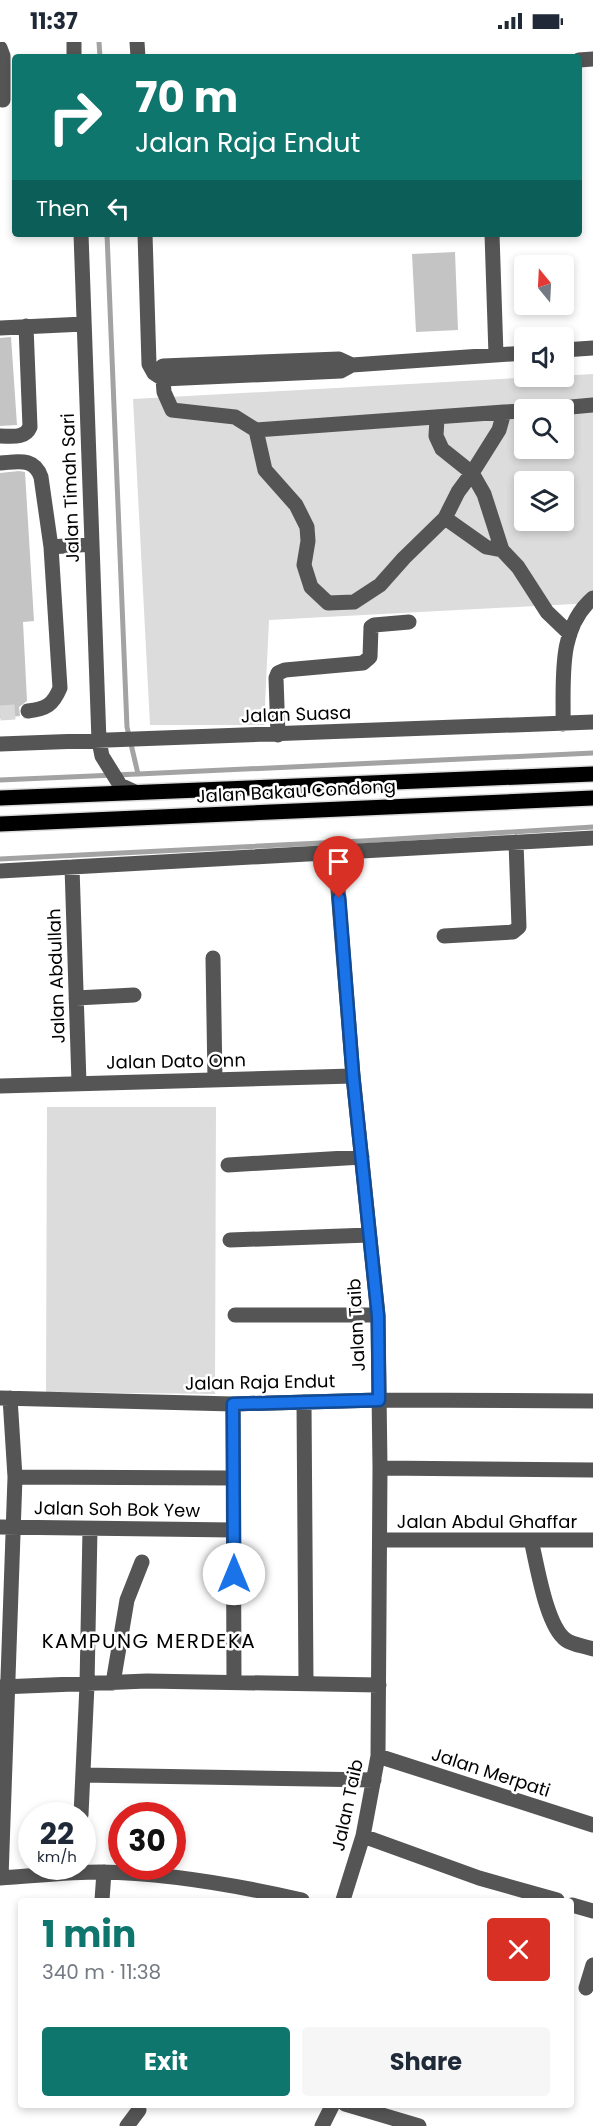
<!DOCTYPE html>
<meta charset="utf-8">
<style>
:root{--surface:#fff;--page:#f6f6f7;--text:#1f2937;--muted:#747a83;--accent:#0f766e}
body{margin:0;font-family:Poppins,sans-serif;background:var(--page);color:var(--text);height:100vh;display:flex;flex-direction:column;font-size:22px;white-space:nowrap}
*{box-sizing:border-box;margin:0}
p{font-size:20px;color:var(--muted)}
.icon{flex:none;width:33px;height:33px;fill:none;stroke:currentColor;stroke-width:2;stroke-linecap:round;stroke-linejoin:round}
.map{position:relative;flex:1;overflow:hidden}
.sheet{position:absolute;left:18px;top:1856px;width:556px;height:210px;display:flex;flex-direction:column;background:var(--surface);border-radius:6px;box-shadow:0 3px 9px #0003}
.sheet>*{flex:none}
.top-card{position:absolute;left:12px;top:12px;width:570px;height:183px;border-radius:6px;box-shadow:0 3px 9px #0003;background:#0f766e;color:#fff;overflow:hidden}
.needle{width:39px;rotate:342deg}
.tools{position:absolute;left:514px;top:213px;display:grid;gap:12px}
.tools a{display:grid;place-items:center;width:60px;height:60px;border-radius:6px;background:var(--surface);box-shadow:0 3px 9px #0003;font-size:30px}
.speed{position:absolute;left:18px;top:1760px;display:flex;gap:12px;font-size:30px;font-weight:700;text-align:center}
.speed>*{display:grid;place-content:center;width:78px;height:78px;border-radius:50%;background:var(--surface);box-shadow:0 3px 9px #0003;line-height:1}
.speed small{font-size:15px;font-weight:400}
.speed .limit{border:9px solid #d22;background:#fff;color:#111}
.pin{position:absolute;display:grid;place-items:center;width:51px;height:51px;color:#fff;margin:-62px -26px;border-radius:50% 50% 50% 0;rotate:-45deg;box-shadow:0 0 6px #0007}
.pin .icon{rotate:45deg}
.me{position:absolute;width:66px;margin:-33px;rotate:0deg;stroke-linejoin:round;filter:drop-shadow(0 0 4px #0008)}
.turn{display:flex;align-items:center;gap:21px;height:126px;padding:0 24px;font-size:27px}
.turn .icon{width:78px;height:78px;stroke-width:2.5}
.turn b{display:block;font-size:42px;line-height:51px}
.then{display:flex;align-items:center;height:57px;padding:0 24px;background:#0003;gap:12px;font-size:22px}
.round{display:grid;place-items:center;flex:none;width:63px;height:63px;border-radius:6px;background:var(--page)}
.head{display:flex;align-items:center;justify-content:space-between;height:102px;padding:0 24px}
h1{font-size:36px;font-weight:700;line-height:45px;color:var(--accent)}
.button{display:flex;gap:12px;margin-top:auto;padding:12px 24px}
.button a{flex:1;height:69px;border-radius:6px;background:var(--accent);color:#fff;font-size:24px;font-weight:700;line-height:69px;text-align:center}
.button a+a{background:var(--page);color:var(--text)}
.status{display:flex;justify-content:space-between;align-items:center;height:42px;padding:0 30px;background:var(--surface);direction:ltr}
.status svg{height:16px;fill:currentColor}
.map>svg:first-child{display:block}
.green{fill:#dcdcdc;fill-rule:evenodd}
.lines{fill:none;stroke-linecap:round;stroke-linejoin:round}
.stream{stroke:#a3a3a3;stroke-width:5}
.building{fill:#c4c4c4}
.minor-tunnel{stroke:#d9d9d9;stroke-width:15;stroke-dasharray:15 8;stroke-linecap:butt}
.major-casing{stroke:#dbdbdb;stroke-width:18}
.minor{stroke:#555;stroke-width:15}
.major{stroke:#000;stroke-width:15}
.route-casing{stroke:#114b97;stroke-width:15}
.route{stroke:#1a73e8;stroke-width:10}
.labels{text-anchor:middle;dominant-baseline:central;stroke-width:5;stroke-linejoin:round;paint-order:stroke}
.street-label{font-size:18px;fill:#000;stroke:#fff}
.neighbourhood-label{font-size:20px;letter-spacing:1.5px;fill:#000;stroke:#fff}
</style>
<div class="status"><b>11:37</b><svg viewBox="0 0 49 12"><path d="M0 12V9h3v3zM5 12V6h3v6zM10 12V3h3v9zM15 12V0h3v12zM26 1h20v11H26zM47 4h2v5h-2z"/></svg></div>
<div class="map">
<svg width="593" height="2084" viewBox="0 0 593 2084">
<rect width="100%" height="100%" fill="#fff"/>
<path class="green" d="M593,332V561L269,578L264,683H150L133,357ZM525,368H564V406H525ZM525,440H564V478H525Z
M47,1065H216L215,1352L46,1350Z"/>
<g class="lines">
<path class="stream" d="M99,0L100,15
M107,192L127,685L138,732L593,711
M0,738L138,732
M0,817L362,799L593,785"/>
</g>
<path class="building" d="M455,210L458,288L416,290L412,212Z
M11,295L17,383L0,384V296Z
M19,429L25,430L34,579L23,580L27,659L19,665L20,674L0,676V431Z"/>
<g class="lines">
<path class="minor-tunnel" d="M0,671L28,669"/>
<defs>
<path id="major" d="M0,756L593,732
M0,782L593,756"/>
</defs>
<use href="#major" class="major-casing"/>
<path class="minor" d="M74,0V15
M137,0L138,15
M0,6L3,14V58
M579,18L593,17
M81,192L99,699L102,714L120,743L135,750
M145,192L149,322L154,331L163,337L341,329L352,323L525,311
M492,192L496,313
M0,286L84,282
M564,308L593,306
M154,331L163,324L339,317L352,323
M163,337L164,350L172,368L235,375L256,388L265,428L296,463L307,485L308,499L304,523L311,545L328,561L354,560L380,543L404,516L445,476L458,450L472,431L499,388L504,370L525,369
M538,368L593,363
M437,376L436,394L442,407L472,431L484,452L502,508
M256,388L504,370
M0,394C11,394 25,397 30,385L26,284
M0,421C18,420 34,415 41,435L51,505L60,646C53,663 46,667 28,669
M445,476L486,505L502,508L518,525L547,570L570,592
M51,505L92,502
M563,682C564,638 557,587 593,556
M278,693L276,636L278,631L285,628L363,621L370,615L371,585L374,583L409,580
M0,702L593,680
M335,811L353,1034L378,1273L380,1426L378,1714L363,1794L343,1858
M72,825L79,1041
M0,829L593,796
M444,894L513,890L519,885L516,800
M213,916L215,1038
M76,956L134,953
M0,1044L353,1034
M228,1123L362,1115
M230,1198L369,1193
M235,1273H378
M0,1356L233,1362L379,1358L593,1359
M304,1360L306,1641
M233,1362L234,1639
M380,1426L593,1428
M15,1435L233,1436
M0,1485L233,1488
M380,1498H593
M531,1498C537,1522 546,1584 566,1598C573,1603 585,1604 593,1607
M113,1641L127,1558L142,1520
M1,1645L147,1639L379,1643
M378,1714L593,1783
M83,1733L374,1738
M81,1773L87,1643L90,1487
M363,1794L479,1836L557,1858
M0,1836C34,1834 67,1830 101,1830C169,1831 236,1843 302,1858
M1,1836L15,1435L10,1356
M102,1858L104,1830
M572,1863L593,1869
M586,1946L593,1923
M345,2062L419,2084
M127,2084L139,2068
M322,2084L333,2062"/>
<use href="#major" class="major"/>
</g>
<g class="lines">
<defs>
<path id="route" d="M234,1532L233,1362L379,1358L378,1274L353,1034L339,856"/>
</defs>
<use href="#route" class="route-casing"/>
<use href="#route" class="route"/>
</g>
<g class="labels">
<g class="street-label">
<text transform="translate(70 446) rotate(-92)">Jalan Timah Sari</text>
<text transform="translate(296 672) rotate(-2)">Jalan Suasa</text>
<text transform="translate(296 749) rotate(-3)">Jalan Bakau Condong</text>
<text transform="translate(56 934) rotate(-92)">Jalan Abdullah</text>
<text transform="translate(176 1019) rotate(-1)">Jalan Dato Onn</text>
<text transform="translate(356 1283) rotate(-93)">Jalan Taib</text>
<text transform="translate(260 1340) rotate(-1)">Jalan Raja Endut</text>
<text transform="translate(117 1467) rotate(1)">Jalan Soh Bok Yew</text>
<text x="487" y="1479">Jalan Abdul Ghaffar</text>
<text transform="translate(491 1730) rotate(18)">Jalan Merpati</text>
<text transform="translate(347 1763) rotate(-78)">Jalan Taib</text>
</g>
<g class="neighbourhood-label">
<text x="149" y="1599">KAMPUNG MERDEKA</text>
</g>
</g>
</svg>
<div class="tools">
<a><svg class="needle" viewBox="-14 -14 28 28"><path d="M0-13l5 13h-10z" fill="#e53935"/><path d="M0 13l5-13h-10z" fill="#747a83"/></svg></a>
<a><svg class="icon" aria-label="sound" viewBox="0 0 24 24"><path d="M4 9h4l5-4v14l-5-4H4zM17 9q2 3 0 6"/></svg></a>
<a><svg class="icon" aria-label="search" viewBox="0 0 24 24"><circle cx="10" cy="10" r="6"/><path d="M15 15l6 6"/></svg></a>
<a><svg class="icon" aria-label="layers" viewBox="0 0 24 24"><path d="M12 4l9 5-9 5-9-5zM3 14l9 5 9-5"/></svg></a>
</div>
<div class="speed"><div>22<small>km/h</small></div><div class="limit">30</div></div>
<div class="pin" style="left:339px;top:856px;background:#d93025"><svg class="icon" aria-label="arrive" viewBox="0 0 24 24"><path d="M6 21V4h12l-3 4 3 4H6"/></svg></div>
<svg class="me" style="left:234px;top:1532px" viewBox="-20 -20 40 40"><circle r="19" fill="#fff"/><path d="M0-13L10 11 0 6-10 11z" fill="#1a73e8"/></svg>
<div class="top-card">
<div class="turn"><svg class="icon" aria-label="right" viewBox="0 0 24 24"><path d="M7 20v-9h11M14 6l5 5-5 5"/></svg><div><b>70 m</b>Jalan Raja Endut</div></div>
<div class="then">Then<svg class="icon" aria-label="left" viewBox="0 0 24 24"><path d="M17 20v-9H6M10 6l-5 5 5 5"/></svg></div>
</div>
<section class="sheet">
<div class="head"><div><h1>1 min</h1><p>340 m · 11:38</p></div><a class="round" style="background:#d93025;color:#fff"><svg class="icon" aria-label="close" viewBox="0 0 24 24"><path d="M6 6l12 12M18 6L6 18"/></svg></a></div>
<div class="button"><a>Exit</a><a>Share</a></div>
</section>
</div>
